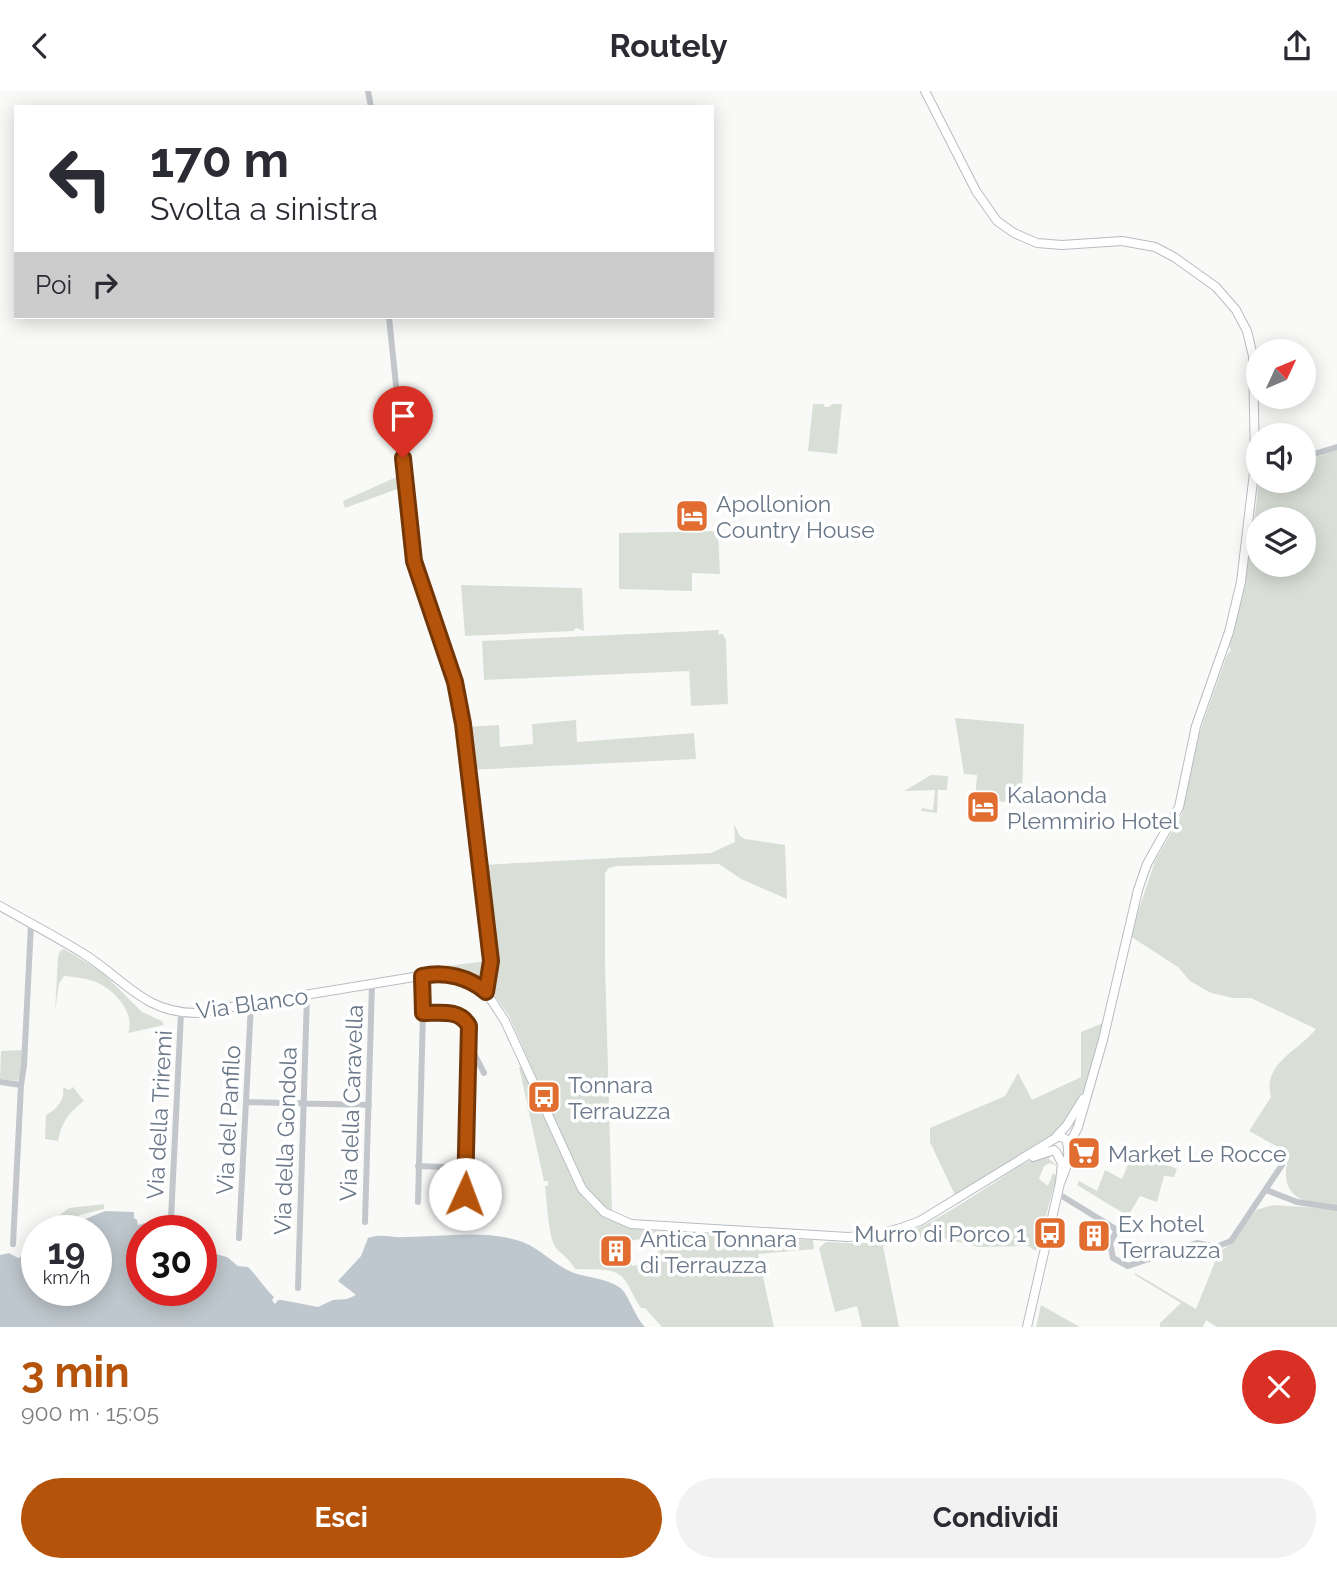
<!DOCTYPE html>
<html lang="it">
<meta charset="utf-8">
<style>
:root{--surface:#fff;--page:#f2f2f3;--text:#2b2b33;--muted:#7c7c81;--accent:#b45309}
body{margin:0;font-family:Raleway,sans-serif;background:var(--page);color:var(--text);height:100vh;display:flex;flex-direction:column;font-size:26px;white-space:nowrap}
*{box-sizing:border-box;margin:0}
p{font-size:23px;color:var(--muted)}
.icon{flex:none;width:38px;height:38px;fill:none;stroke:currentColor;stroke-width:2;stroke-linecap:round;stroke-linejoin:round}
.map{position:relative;height:1236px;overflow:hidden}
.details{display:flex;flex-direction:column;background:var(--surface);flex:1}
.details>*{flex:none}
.top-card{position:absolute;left:14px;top:14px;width:700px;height:214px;border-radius:0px;box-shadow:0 4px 18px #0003;background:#fff;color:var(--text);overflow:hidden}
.needle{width:46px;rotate:46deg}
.tools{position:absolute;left:1246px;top:248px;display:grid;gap:14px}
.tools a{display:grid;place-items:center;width:70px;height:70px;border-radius:50%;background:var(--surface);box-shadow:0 4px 18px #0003;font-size:35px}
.speed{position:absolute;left:21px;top:1124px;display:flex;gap:14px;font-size:35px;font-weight:700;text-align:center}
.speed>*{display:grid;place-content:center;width:91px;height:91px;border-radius:50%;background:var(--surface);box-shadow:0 4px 18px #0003;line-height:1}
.speed small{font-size:18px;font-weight:400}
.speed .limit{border:10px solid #d22;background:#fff;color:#111}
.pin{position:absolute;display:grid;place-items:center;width:60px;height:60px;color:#fff;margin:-72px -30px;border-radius:50% 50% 50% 0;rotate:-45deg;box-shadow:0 0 7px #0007}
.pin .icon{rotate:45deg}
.me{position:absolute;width:77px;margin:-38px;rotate:2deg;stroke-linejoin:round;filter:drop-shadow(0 0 5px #0008)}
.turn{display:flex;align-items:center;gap:24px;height:147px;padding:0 21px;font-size:32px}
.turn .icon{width:91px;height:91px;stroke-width:2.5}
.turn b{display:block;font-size:49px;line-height:60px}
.then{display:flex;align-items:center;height:66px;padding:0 21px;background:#0003;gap:14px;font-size:26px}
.round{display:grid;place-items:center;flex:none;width:74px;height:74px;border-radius:37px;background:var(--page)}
.headline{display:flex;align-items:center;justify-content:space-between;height:119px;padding:0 21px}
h1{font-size:42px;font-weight:700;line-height:52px;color:var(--accent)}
.primary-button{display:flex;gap:14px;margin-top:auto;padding:14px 21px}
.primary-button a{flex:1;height:80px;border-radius:42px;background:var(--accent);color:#fff;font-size:28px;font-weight:700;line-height:80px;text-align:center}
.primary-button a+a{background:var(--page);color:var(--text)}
header{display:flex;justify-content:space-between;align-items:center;height:91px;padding:0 21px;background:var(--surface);font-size:32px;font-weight:700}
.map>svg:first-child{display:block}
.green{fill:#d9dfd7;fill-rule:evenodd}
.water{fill:#bec7cd}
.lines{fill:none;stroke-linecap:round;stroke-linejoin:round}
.secondary-casing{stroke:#b8bcc2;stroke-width:10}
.street{stroke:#c3c7cb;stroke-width:6}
.secondary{stroke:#fff;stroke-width:8}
.route-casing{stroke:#753606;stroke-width:18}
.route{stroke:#b45309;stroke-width:12}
.labels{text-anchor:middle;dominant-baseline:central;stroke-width:7;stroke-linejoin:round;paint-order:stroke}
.poi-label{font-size:23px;fill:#697788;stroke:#fff;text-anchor:start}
.street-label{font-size:23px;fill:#697788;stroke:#fff}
</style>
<header><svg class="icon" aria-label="back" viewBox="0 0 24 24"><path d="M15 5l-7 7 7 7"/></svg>Routely<svg class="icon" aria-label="share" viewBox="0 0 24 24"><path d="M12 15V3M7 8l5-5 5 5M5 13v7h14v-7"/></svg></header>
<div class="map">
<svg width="1337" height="1236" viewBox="0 0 1337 1236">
<rect width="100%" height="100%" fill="#f9faf8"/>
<path class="green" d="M813,313H823L825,316H829L832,313H842L837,363L808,360Z
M1337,359V1115C1308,1112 1280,1110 1287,1072L1281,1071L1287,1061L1249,1040L1271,1006C1262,973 1297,961 1316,938L1251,907H1233L1211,902L1190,890L1178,876L1130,845L1155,770L1182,723L1198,646L1227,564L1231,559L1229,555C1246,501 1252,447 1259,390H1304V370ZM1258,429H1304V474H1258Z
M401,384L403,396L345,417L343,410Z
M718,440L720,483L692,482V500L619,498V442Z
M461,494L582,497L584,540L576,537L573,540L465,545Z
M719,539L718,543H723L726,549L728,613L691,615L689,580L484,589L482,550Z
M955,627L1024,633L1022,712L975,709L977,684L964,683Z
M576,629L577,651L694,642L696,668L469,679L465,636L499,634L500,656L533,653L532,633Z
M931,684L948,685L947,699H938L937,722L921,720L922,717L933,719L935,699L904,700Z
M734,733L740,745L745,748L785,754L787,808L741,788L719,773L617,775L609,777L605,782V872L612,1121L593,1105L580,1086L509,925L495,905L493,864L481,774L711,762L735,751Z
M64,858L102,881L142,921L162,930L164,934L128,942C136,921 112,896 93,890C84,887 73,886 64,885L59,893L55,921L58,866L60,860Z
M487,870L482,891L462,882L431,877Z
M1103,932C1094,964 1088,1001 1068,1029C1049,1055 985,1086 955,1104L930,1051V1037L1005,1005L1018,982L1032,1009L1081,986V941Z
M22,959L21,983L17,990L0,988L1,960Z
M519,976H522L574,1092L584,1108L599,1123L631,1137L674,1142L813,1149L814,1158L758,1163L774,1236H662L645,1217H641C634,1208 631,1197 624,1188C614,1175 590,1179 575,1178C569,1167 563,1165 556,1157C548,1147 547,1109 545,1095H548V1090H544ZM657,1147L659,1170L632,1175L630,1165L614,1164L613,1157L619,1155V1150Z
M63,996L69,999L73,996L84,1010C68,1022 62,1031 58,1050L45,1048L46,1024C57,1018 65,1009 63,996Z
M1134,1059L1177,1078L1174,1086L1164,1085L1157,1111L1140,1105L1128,1125L1077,1094L1079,1090L1097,1100L1105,1079L1122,1088Z
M1050,1063L1049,1068L1059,1076L1050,1072L1044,1075L1039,1088L1048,1095L1053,1082L1057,1085L1036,1160L1028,1155L978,1156L939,1146L896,1149L883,1155L899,1236H862L857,1215L835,1221L819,1157L826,1151C839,1151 852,1153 865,1152C914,1148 956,1115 997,1090C1013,1079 1030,1067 1050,1063Z
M104,1113V1118L80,1124L61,1139H41L69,1117Z
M1273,1114L1337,1118V1236H1217L1206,1229L1203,1236H1160V1232L1181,1212L1135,1184V1182L1196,1218L1219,1161L1232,1152L1256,1119Z
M1041,1214L1078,1235L1079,1236H1036Z"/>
<path class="water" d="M105,1120L134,1121V1127L137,1129L138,1134L145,1132L146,1139H142V1199H201V1155L204,1156L208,1161L227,1166L238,1175L248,1176C258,1186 264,1197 274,1206L272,1209L275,1213L278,1209H282L318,1216L333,1209L347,1208L356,1204L338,1190L361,1165L368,1147C382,1142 391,1147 405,1146C443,1146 485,1138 523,1151C541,1158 555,1175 574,1182C589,1187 605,1187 619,1196C628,1201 634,1225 645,1236H0V1164L9,1162L18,1167L30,1163L37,1166V1199H96V1139H69L83,1129Z"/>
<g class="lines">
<defs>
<path id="secondary" d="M925,0L976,100L997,130L1014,142L1037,152L1062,154L1122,150L1155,156L1174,166L1216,196L1236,219L1247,240L1253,265L1255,373L1241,491L1229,541L1196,635L1179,716L1147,773L1138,799L1103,949L1078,1036L1068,1056
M0,815C28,831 57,846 84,863C124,888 144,922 196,922L432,883L463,888L486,901L505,930L582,1098L604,1121L631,1133L848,1146C875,1145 896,1140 920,1130L1059,1045L1066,1048C1071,1063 1067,1077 1060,1092
M1056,1046L1067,1034L1083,1008
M1033,1066L1054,1059
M1027,1236L1060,1092L1062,1072L1056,1061"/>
</defs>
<use href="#secondary" class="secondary-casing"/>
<path class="street" d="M368,0L371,16
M389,226L414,470L455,591L463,633L491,870L486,901
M1304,366L1337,356
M470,955L484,982
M0,991L21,994L13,1153
M21,994L24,974L31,833
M246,1011L369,1014
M418,1075L466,1077L469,935C460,918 440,923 423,922
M1266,1099L1297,1111L1337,1117
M1057,1102L1114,1137L1116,1141L1110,1152L1113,1167L1128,1175L1197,1152L1216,1156L1231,1150L1282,1074
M465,1103L466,1077
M418,1111L423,922L422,885
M171,1128L181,922
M365,1131L372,893
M239,1147L251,913
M298,1197L307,904"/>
<use href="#secondary" class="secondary"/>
</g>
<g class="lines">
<defs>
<path id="route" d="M403,367L414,470L455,591L463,633L491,870L486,901C469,886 445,880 422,885L423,922C440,922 460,918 469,935L465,1103"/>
</defs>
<use href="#route" class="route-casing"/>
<use href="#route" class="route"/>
</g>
<defs>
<symbol id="hotel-square" viewBox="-11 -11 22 22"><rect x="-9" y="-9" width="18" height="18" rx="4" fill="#e26d30" stroke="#fff"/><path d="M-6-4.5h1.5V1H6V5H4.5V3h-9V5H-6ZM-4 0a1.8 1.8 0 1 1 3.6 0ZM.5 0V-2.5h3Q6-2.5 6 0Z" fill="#fff"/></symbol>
<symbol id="bus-square" viewBox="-11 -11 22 22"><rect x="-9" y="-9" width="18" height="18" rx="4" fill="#e26d30" stroke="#fff"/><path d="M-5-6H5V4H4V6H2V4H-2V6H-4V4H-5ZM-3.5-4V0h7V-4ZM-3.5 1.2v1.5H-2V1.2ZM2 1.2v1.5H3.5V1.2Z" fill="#fff"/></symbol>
<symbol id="supermarket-square" viewBox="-11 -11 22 22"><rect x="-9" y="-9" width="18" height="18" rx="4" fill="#e26d30" stroke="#fff"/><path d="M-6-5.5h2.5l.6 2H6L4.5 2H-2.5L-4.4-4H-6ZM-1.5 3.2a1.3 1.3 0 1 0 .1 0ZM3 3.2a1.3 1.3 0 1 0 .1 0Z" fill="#fff"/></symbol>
<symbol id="building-square" viewBox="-11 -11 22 22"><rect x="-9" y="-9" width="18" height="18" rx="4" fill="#e26d30" stroke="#fff"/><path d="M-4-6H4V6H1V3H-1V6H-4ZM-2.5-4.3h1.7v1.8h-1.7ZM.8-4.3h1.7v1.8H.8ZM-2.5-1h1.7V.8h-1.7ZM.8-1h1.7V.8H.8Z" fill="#fff"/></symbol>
</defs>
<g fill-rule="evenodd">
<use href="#hotel-square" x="673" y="406" width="38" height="38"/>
<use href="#hotel-square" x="964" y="697" width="38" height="38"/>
<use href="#bus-square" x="525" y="987" width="38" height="38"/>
<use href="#supermarket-square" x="1065" y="1043" width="38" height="38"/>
<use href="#bus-square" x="1031" y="1123" width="38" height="38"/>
<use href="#building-square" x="1075" y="1126" width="38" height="38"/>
<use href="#building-square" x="597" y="1141" width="38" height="38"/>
</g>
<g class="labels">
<g class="poi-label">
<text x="716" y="412">Apollonion<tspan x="716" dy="26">Country House</tspan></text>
<text x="1007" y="703">Kalaonda<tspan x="1007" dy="26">Plemmirio Hotel</tspan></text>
<text x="568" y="993">Tonnara<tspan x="568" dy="26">Terrauzza</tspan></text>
<text x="1108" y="1062">Market Le Rocce</text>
<text x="1118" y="1132">Ex hotel<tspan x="1118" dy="26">Terrauzza</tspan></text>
<text x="1026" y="1142" text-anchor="end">Murro di Porco 1</text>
<text x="640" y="1147">Antica Tonnara<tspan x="640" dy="26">di Terrauzza</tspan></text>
</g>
<g class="street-label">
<text transform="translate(252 912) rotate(-8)">Via Blanco</text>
<text transform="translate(351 1012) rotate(-88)">Via della Caravella</text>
<text transform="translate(159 1024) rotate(-87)">Via della Triremi</text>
<text transform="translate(228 1029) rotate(-87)">Via del Panfilo</text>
<text transform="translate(285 1050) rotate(-88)">Via della Gondola</text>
</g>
</g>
</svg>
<div class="tools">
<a><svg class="needle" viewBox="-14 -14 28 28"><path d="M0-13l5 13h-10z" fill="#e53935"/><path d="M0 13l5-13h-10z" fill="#7c7c81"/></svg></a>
<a><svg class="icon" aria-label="sound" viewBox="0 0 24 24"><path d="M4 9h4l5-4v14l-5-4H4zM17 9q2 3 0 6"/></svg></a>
<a><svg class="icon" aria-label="layers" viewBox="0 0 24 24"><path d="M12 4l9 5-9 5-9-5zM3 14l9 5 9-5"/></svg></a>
</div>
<div class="speed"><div>19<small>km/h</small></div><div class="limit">30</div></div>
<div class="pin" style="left:403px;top:367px;background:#d93025"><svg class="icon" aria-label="arrive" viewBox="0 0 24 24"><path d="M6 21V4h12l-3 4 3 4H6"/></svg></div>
<svg class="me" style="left:465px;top:1103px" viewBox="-20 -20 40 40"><circle r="19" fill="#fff"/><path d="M0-13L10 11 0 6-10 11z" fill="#b45309"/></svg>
<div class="top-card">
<div class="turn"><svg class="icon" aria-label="left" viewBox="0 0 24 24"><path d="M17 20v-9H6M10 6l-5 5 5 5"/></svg><div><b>170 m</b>Svolta a sinistra</div></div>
<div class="then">Poi<svg class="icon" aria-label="right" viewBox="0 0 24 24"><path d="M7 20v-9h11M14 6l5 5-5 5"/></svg></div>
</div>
</div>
<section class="details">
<div class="headline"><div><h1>3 min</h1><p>900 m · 15:05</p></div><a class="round" style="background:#d93025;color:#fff"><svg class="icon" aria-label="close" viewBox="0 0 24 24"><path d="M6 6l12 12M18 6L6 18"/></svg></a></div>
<div class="primary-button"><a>Esci</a><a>Condividi</a></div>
</section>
